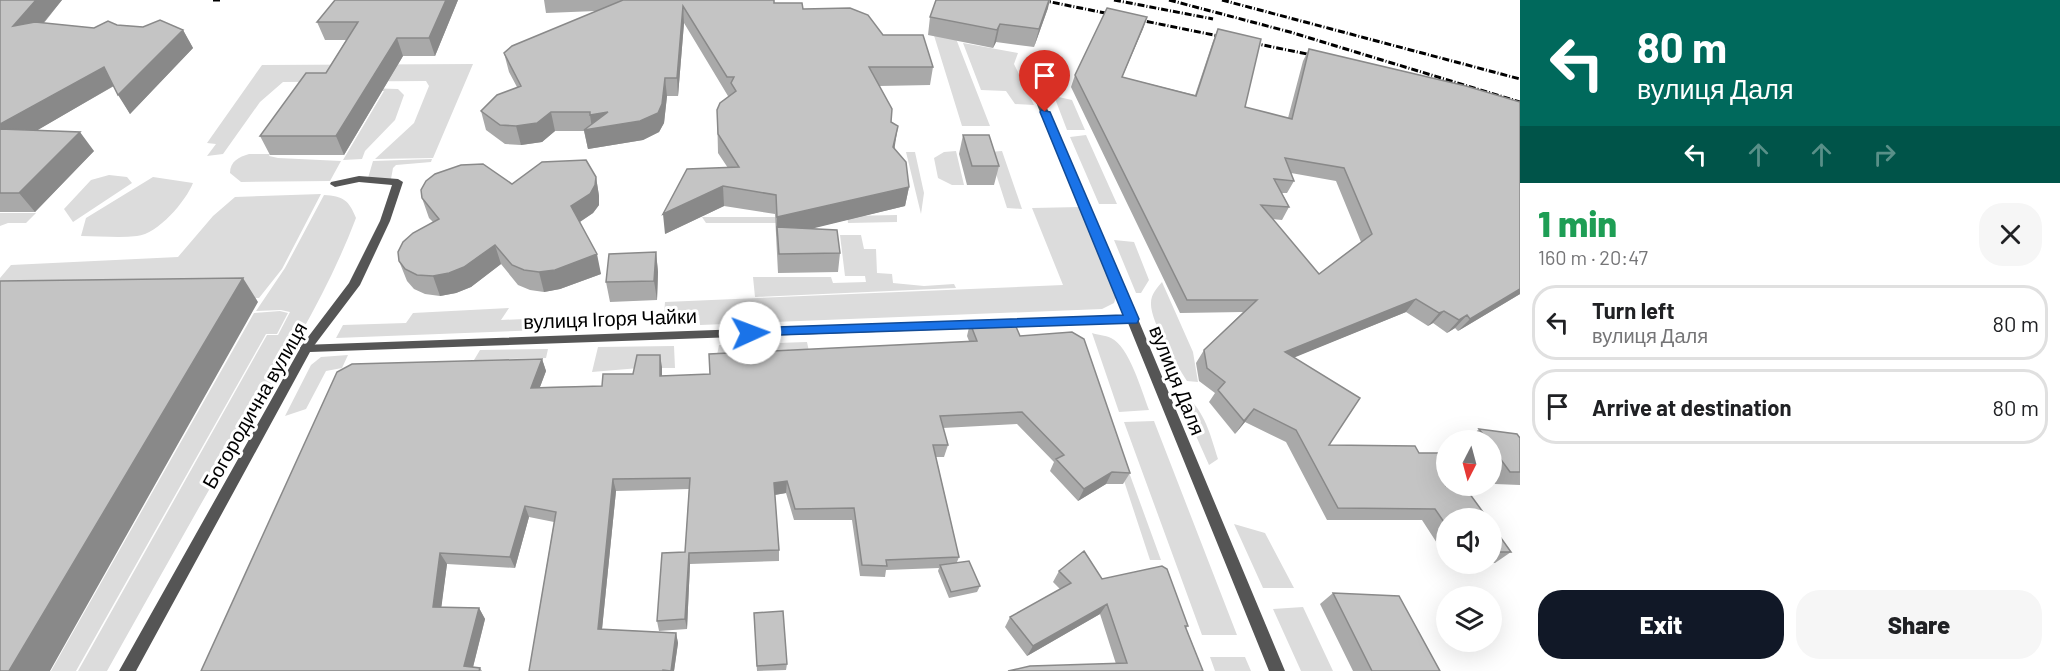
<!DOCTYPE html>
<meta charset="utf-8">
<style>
:root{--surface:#fff;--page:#f6f6f6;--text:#202124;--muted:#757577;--line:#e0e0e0;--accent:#111827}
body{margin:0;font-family:Barlow,sans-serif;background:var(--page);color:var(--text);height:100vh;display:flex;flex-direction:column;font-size:22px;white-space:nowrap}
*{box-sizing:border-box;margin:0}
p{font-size:20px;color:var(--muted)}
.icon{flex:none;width:33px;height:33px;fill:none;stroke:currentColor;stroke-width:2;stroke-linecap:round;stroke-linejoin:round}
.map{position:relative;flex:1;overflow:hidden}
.details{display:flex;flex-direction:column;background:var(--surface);width:540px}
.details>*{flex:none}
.hud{background:#00695c;color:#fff;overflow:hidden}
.needle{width:39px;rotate:186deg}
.tools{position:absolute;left:1436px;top:430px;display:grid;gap:12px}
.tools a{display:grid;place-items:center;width:66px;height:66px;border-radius:50%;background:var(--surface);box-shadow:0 6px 24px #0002;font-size:30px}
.pin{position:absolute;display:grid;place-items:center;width:51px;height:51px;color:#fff;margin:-62px -26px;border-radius:50% 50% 50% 0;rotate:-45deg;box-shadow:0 0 6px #0007}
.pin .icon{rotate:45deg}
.me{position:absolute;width:66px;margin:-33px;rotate:88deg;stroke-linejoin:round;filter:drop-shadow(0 0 4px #0008)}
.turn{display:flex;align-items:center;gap:21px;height:126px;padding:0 18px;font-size:27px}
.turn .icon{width:78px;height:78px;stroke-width:2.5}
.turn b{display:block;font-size:42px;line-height:51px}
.lanes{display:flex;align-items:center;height:57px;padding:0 18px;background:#0003;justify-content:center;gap:30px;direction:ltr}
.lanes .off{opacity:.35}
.round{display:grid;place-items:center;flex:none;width:63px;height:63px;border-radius:24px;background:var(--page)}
.headline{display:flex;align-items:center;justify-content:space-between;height:102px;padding:0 18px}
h1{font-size:36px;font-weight:800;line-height:45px;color:#1e9e55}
.action{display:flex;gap:12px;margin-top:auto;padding:12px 18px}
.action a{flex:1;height:69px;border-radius:24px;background:var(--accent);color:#fff;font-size:24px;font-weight:800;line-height:69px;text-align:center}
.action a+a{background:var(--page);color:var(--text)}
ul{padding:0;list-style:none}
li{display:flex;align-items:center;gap:18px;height:75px;margin:0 12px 9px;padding:0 6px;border:3px solid var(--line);border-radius:24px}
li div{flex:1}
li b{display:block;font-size:22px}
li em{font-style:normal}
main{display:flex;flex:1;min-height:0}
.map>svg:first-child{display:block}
.green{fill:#dcdcdc}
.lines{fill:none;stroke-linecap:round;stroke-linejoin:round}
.service{fill:#555;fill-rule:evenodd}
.minor{fill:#555;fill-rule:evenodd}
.rail{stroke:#000;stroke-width:3;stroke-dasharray:7 2 1 2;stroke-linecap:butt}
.wall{fill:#a9a9a9;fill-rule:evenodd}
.shaded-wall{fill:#898989}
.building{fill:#c4c4c4;stroke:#898989;stroke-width:1.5;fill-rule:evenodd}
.route{fill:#1a73e8;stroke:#114b97;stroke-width:1.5}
.labels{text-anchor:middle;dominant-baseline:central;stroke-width:6;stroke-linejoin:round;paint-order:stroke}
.street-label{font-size:20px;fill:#000;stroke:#fff}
</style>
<main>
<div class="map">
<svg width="1520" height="671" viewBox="0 0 1520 671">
<rect width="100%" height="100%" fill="#fff"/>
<path class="green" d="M932,29L953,31L990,126H962Z
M963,43L1018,53L1014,64L1034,105L1015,104L1006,91L981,90Z
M473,64L433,158L375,159L414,123L429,86L426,81L283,82L260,102L223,154L207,156L216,144L207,143L262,65Z
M364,88L398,89L404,95L395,120L365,151L362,159L343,160L384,91L327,90Z
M1054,96L1072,100L1085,130H1067Z
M1086,135L1117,204H1099L1070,137Z
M956,151L964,185H952L938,178L934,158L944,152Z
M1002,151L1022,209L1007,208L989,152Z
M906,152H915L924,193L921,214Z
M249,154H270L269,156L278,158L341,161L330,181L241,182L230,173C230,161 239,157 249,154Z
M432,159L431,162L396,165L393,168L391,179L368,178L373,161Z
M109,175L127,177L132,183L73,222L64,209L91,180Z
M153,177L193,183C186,201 158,234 137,236C119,238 99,236 81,236L86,218Z
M321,194L282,269L259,298L0,304V278L11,265L178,257L213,216L235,197Z
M324,195C343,196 349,200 356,218C326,297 282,366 239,438C194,515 151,593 107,671H78L267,335H278L290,312L281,310L256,311L285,268Z
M1081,207L1117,294L1114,303L1102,309L700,325L699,315H664L665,302L1063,285L1032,208Z
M0,213H36L26,223H8L0,226Z
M897,215V222L848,223L847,216Z
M702,217H791V223H706Z
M840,235H861L864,249H876L877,273L892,274L893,283L924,286L954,284L956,288L755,297L753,277H831L833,283L866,282L865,276H845Z
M1114,240L1134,242L1149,280L1141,293H1136Z
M1162,282L1193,352L1198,382L1187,381C1177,365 1150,321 1151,303C1151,294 1157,288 1162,282Z
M509,308L501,320L569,317V329L336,338L343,325L406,323L413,313Z
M280,311L288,313L277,334H266L76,671H51L254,313Z
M1092,333C1098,335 1105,335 1111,338C1129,346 1142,392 1149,410L1119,412Z
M807,342L811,361L715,365L719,345Z
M674,346L675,368H639L592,372L598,347Z
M548,349L546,358L474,360L480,350Z
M348,355L342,368L326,371L306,409L285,416L311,365L321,357Z
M1176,391C1203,402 1210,434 1218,459L1209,465Z
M1154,421L1237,635H1202L1124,422Z
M1105,423H1111L1161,560H1150Z
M1234,524L1265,533L1294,588H1263Z
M1303,607L1333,671H1301L1273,609Z
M1210,657H1245L1251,671H1215Z"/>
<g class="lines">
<path class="service" d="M1027,68L1031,71L1138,319L1136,322H1128L1126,319L1023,71Z
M359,176L398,179L403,182L390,221L360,285L310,351H302L300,348L302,345L349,283L380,221L392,185L359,182L335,187L330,184L331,182Z"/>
<path class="minor" d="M1132,315L1138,319L1285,671H1269L1128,323L310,352L136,671H119L302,345Z"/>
<path class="rail" d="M213,0H222
M1041,0L1322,57
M1114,0L1213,19
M1169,0L1290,32L1520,102
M1222,0L1520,79"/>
</g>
<path class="wall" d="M0,0H62L44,23L94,28L117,25L143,27L183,30L193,48L130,114L114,86L37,130L94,151L35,212H0Z
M335,0H458L435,56H403L344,155H270L260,136L326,73L346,40H325L317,22Z
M544,0H774V3L803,9L883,35L933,67L930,85L879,86L891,122L895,149L909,187L905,206L812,228L840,253L838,272L778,273L775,214L724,206L665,234L728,168L718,153L717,110L730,96H728L684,23L678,96H667L664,123L659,132L643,140L588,149L584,131H555L542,142L521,145L505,144L486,130L481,111L517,87L509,72L504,53L596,11L546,13Z
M1048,8L1034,47L996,42L993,48L928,35L930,17Z
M1147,17L1122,77L1195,95L1213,41L1218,29L1245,107L1288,118L1303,61L1309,49L1520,294L1458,331L1455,328L1447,333L1433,323L1428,326L1406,312L1294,357L1329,445L1419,453L1446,486H1478L1470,494L1446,519V557L1422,520H1327L1286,442L1245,422L1235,434L1209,402L1215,393L1199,381L1196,363L1204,350L1243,312L1180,313L1071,87L1075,75ZM1291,173L1336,181L1361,242L1319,274L1272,219L1282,220L1289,207L1282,193H1287L1294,181Z
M963,135L999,166L994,185H967L959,154Z
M596,177L599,196V205L593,213L580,222L601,274L560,289L544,292L530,290L518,285L501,264L471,287L456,293L440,296L425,294L414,289L407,281L399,261L433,222L429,218L422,198L512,184Z
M656,252L658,272L657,300L610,302L606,282Z
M970,323L1020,336L1130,473L1123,484H1106L1078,501L1050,471L1054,462L1017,424L943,428L948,445L944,457H936L959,557L957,562L980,586L977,592L949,598L938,571L939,568L886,570L885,577L860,576L852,520H794L786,493L775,495L779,550V561L690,564L687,629L659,631L657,621L685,552L689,489L616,491L602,629L676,633L678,643L674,671H529L554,522L529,517L515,568L447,564L441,607L479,608L485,619L473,667L480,668L482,671H201L542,359L546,371L540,387L602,386L633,374L662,367V376L710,374L969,341L967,336Z
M1479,429L1520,438V485L1495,484L1491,478V441H1466Z
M1491,524L1511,552L1495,563H1491Z
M1059,571L1102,579L1188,626L1186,628L1203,671L1116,664L1100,614L1027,656L1005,627L1010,617L1060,589L1053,582Z
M1333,593L1440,671H1353L1320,604Z
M754,613L787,664L786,670L757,671Z"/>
<path class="shaded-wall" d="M36,0H62L25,45L13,26Z
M446,0H458L435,56L429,38Z
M1049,0H1050L1048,8L1034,47L1039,29Z
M683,6L684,23L678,96L677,78Z
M1147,17L1143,29L1117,89Z
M1000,24L996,42L993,48L997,30Z
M183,30L193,48L130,114L118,95Z
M397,38L403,56L344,155L336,136Z
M104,67L115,85L7,148L0,140V124Z
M665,78L667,96L664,123L659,132L643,140L588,149L584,130L592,129L590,115Z
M551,112L555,131L542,142L521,145L516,126Z
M898,126L895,145L891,167L893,147Z
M80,132L94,151L35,212L19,193Z
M596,177L599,196V205L593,213L575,225L571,206Z
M723,186L724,206L665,234L663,214Z
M909,187L905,206L778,237L777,227L776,237L777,217Z
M495,245L501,264L471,287L456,293L440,296L433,276Z
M656,252L658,272L657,300L654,281Z
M597,254L601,274L560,289L544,292L539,272Z
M243,278L258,302L50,671H9Z
M1520,289V294L1458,331L1470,319Z
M1416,299L1406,312L1276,365L1285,352Z
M1444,311L1433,323L1428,326L1439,313Z
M1467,315L1455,328L1447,333L1459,320Z
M660,355L662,367V388L660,376Z
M542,359L546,371L535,400L531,388Z
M1254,409L1245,422L1235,434L1244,421Z
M1112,472L1106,484L1078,501L1084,489Z
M613,479L616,491L601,639L598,629Z
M787,481L786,493L774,495V483Z
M525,506L529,517L515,568L510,557Z
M440,553L447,564L440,618L433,607Z
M689,553L690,564L687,629L685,619Z
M1107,604L1100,614L1027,656L1033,646Z
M479,608L485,619L472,671L464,666Z
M676,633L678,643L674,671H671Z"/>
<path class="building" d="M0,0H36L13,26L35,22L94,28L108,21L117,25L143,27L160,20L183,30L118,95L104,67L0,124Z
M335,0H446L429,38H397L336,136H260L306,73H326L358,22H317Z
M623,0H774V3H802L803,9L850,8L868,15L883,35H923L933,67H869L892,109L891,122L898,126L893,147L906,162L909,187L777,217L776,195L723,186L663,214L687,169L739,167L718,134L717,110L720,103L736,91L731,83L734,77H727L683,6L677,78H665L662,104L658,113L640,121L584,130L608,112L590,115V112H551L537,123L516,126L500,125L481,111L497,95L521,86L504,53L512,46Z
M936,0H1049L1039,29L1000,24L997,30L930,17Z
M1107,8L1147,17L1122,77L1196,96L1218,29L1261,39L1245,107L1292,119L1309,49L1466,86L1520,102V289L1470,319L1467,315L1459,320L1444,311L1439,313L1416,299L1285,352L1360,398L1329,445L1415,446L1419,453H1446V486H1464L1488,519H1446V525L1435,509L1338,508L1296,430L1254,409L1244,421L1218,390L1225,382L1207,368L1204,350L1257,300H1187L1075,75ZM1285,158L1344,168L1372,234L1319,274L1261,205L1289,207L1274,179L1294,181Z
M0,129L80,132L19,193H0Z
M963,135H989L999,166H972Z
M586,160L596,177L595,185L590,194L571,206L597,254L555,270L539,272L524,270L512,265L495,245L464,267L449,273L433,276L417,275L405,269L399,261L398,252L403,242L413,233L439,219L422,198L421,190L426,181L435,174L461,165L483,164L512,184L542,162Z
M777,227L837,230L840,253L779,254Z
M656,252L654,281L606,282L609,254Z
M243,278L9,671H0V281Z
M1014,322L1020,336L1072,332L1084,339L1130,473L1112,472L1084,489L1056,459L1064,455L1022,412L940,416L948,445H933L959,557L886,560L887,566L862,565L854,508L795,509L787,481L774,483L779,550L689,553L685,619L657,621L662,553L685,552L690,478L613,479L598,629L676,633L671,671L663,670V671H529L556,512L525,506L510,557L440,553L433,607L479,608L464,666L480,668L479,671H201L337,372L352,364L542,359L531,388L602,386L603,374H633L637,355H660V376L710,374L709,354L977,341L970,323Z
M1479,429L1517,434L1520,438V472H1510L1491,446V441H1488Z
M1491,524L1511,552H1491Z
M1084,551L1102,579L1162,566L1167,569L1188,626H1185L1203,671H1008L1030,666L1127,663L1107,604L1033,646L1010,617L1071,583L1059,571Z
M969,561L980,586L951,592L940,565Z
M1333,593L1399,596L1440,671H1372Z
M783,611L787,664L757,666L754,613Z"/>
<path class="route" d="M1041,110L1050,112L1139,319L1137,323L745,336L743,333L750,328L1123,315L1040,112Z"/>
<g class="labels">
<g class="street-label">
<text transform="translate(610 318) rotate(-2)">вулиця Ігоря Чайки</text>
<text transform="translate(1178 380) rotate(68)">вулиця Даля</text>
<text transform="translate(254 405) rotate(-60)">Богородична вулиця</text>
</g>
</g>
</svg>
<div class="tools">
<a><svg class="needle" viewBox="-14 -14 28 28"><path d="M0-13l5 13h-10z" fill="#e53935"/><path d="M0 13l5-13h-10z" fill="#757577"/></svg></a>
<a><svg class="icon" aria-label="sound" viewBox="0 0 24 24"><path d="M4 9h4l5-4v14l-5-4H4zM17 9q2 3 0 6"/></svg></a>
<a><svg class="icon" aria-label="layers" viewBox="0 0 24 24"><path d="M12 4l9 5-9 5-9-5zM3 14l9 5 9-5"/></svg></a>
</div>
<div class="pin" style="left:1045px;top:112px;background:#d93025"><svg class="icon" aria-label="arrive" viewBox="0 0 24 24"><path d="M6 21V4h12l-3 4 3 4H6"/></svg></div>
<svg class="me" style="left:750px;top:333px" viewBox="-20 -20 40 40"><circle r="19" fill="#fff"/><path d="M0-13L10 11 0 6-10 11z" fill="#1a73e8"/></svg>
</div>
<section class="details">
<div class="hud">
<div class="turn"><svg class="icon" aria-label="left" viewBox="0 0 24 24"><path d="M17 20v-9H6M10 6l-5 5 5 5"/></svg><div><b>80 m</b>вулиця Даля</div></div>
<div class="lanes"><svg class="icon" aria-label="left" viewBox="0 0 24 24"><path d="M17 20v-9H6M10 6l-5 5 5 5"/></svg><svg class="icon off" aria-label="ahead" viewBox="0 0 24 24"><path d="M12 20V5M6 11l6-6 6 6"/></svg><svg class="icon off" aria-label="ahead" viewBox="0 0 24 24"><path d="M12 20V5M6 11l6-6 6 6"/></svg><svg class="icon off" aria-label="right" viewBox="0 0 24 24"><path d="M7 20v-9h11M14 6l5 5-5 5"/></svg></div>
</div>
<div class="headline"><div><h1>1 min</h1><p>160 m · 20:47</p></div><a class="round"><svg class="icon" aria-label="close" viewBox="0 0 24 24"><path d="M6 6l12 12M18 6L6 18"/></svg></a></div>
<ul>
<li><svg class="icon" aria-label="left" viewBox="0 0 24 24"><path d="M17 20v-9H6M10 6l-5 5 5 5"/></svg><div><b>Turn left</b><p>вулиця Даля</p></div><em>80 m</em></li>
<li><svg class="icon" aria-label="arrive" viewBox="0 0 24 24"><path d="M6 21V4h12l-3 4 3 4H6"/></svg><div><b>Arrive at destination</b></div><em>80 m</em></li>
</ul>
<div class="action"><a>Exit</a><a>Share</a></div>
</section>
</main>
